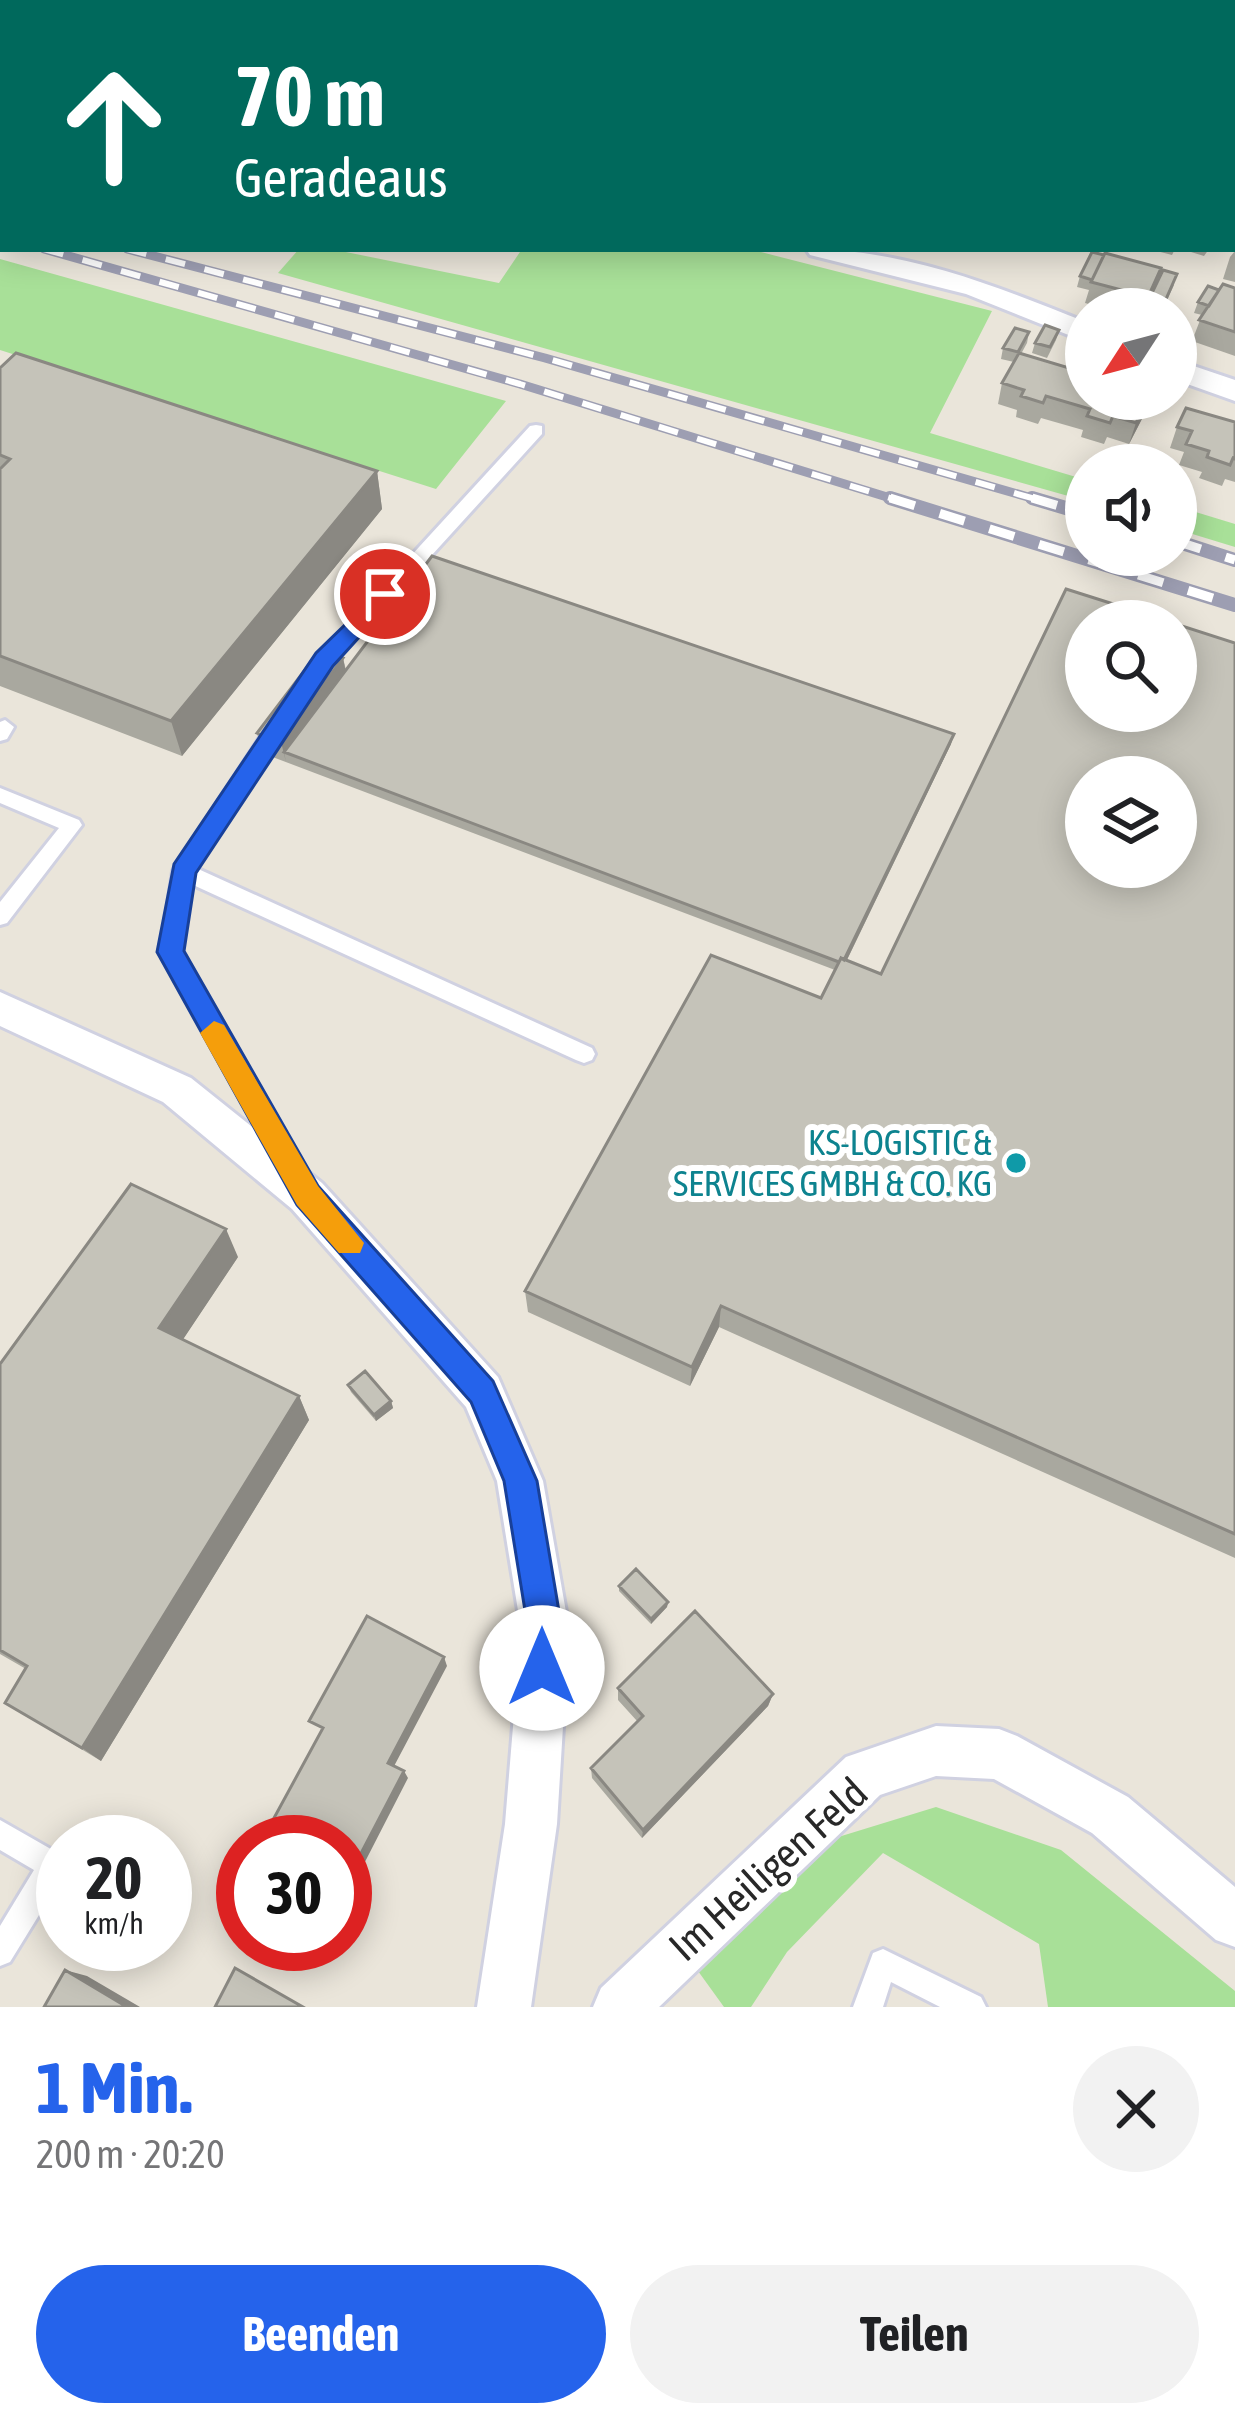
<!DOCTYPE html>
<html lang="de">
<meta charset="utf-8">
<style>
:root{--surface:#fff;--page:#f2f2f2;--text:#202124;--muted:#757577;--accent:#2563eb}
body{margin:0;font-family:"Asap Condensed",sans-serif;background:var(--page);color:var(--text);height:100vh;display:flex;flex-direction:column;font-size:45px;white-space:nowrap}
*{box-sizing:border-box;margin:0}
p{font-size:39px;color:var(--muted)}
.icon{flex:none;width:66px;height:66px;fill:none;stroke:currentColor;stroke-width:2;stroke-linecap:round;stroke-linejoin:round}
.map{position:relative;height:2007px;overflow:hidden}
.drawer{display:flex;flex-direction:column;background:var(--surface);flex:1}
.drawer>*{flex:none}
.banner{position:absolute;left:0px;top:0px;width:1236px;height:252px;box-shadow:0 6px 30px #0003;background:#00695c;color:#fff;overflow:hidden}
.needle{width:78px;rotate:234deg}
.tools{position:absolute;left:1065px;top:288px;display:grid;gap:24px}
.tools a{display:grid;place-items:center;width:132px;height:132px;border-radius:50%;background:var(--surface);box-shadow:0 6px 30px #0003;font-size:60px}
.speed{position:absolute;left:36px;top:1815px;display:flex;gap:24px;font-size:60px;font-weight:700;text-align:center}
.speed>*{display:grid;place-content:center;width:156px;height:156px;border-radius:50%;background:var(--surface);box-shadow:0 6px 30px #0003;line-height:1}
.speed small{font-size:30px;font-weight:400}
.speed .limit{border:18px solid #d22;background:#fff;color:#111}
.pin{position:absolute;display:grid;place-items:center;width:102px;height:102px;color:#fff;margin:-51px;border:6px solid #fff;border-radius:50%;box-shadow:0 3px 12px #0007}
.me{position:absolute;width:132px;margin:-66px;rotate:0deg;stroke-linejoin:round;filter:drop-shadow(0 0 9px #0008)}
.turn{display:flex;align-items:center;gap:42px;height:252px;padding:0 36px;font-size:54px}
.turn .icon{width:156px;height:156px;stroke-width:2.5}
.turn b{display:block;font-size:84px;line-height:102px}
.round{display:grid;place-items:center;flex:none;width:126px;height:126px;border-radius:63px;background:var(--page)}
.head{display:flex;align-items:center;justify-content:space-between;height:204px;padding:0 36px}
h1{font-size:72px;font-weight:700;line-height:90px;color:var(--accent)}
.cta{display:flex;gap:24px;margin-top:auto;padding:24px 36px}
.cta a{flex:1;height:138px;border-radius:72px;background:var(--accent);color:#fff;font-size:48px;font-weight:700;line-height:138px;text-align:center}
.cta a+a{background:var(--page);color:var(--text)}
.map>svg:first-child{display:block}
.green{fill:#a8e098}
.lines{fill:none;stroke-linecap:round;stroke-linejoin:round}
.service-casing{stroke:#d0d1e1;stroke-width:6}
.minor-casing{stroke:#d0d1e1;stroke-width:6}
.service{fill:#fff;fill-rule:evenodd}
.minor{fill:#fff;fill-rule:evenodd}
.rail-far1-casing{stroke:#9d9eb2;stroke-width:9}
.rail-casing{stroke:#9d9eb2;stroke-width:14}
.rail-far1{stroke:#fff;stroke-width:6;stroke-dasharray:20;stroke-linecap:butt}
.rail{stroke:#fff;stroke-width:9;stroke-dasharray:26;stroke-linecap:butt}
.wall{fill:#a9a89f}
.shaded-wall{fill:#8a8882}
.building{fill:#c5c3b9;stroke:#8a8882;stroke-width:3;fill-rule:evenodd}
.route{fill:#2563eb;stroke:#184099;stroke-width:3}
.slow{fill:#f59e0b}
.culture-dot{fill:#0f9aa8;stroke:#fff;stroke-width:4.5}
.labels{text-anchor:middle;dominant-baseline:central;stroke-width:12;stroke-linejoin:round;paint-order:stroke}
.culture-label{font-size:36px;fill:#0d838f;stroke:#fff;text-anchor:end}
.near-street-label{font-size:42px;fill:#282828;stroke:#fff}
</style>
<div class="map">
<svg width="1235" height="2007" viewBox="0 0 1235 2007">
<rect width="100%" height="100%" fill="#eae5da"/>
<path class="green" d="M299,249H331L499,283L522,249H749L992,311L930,433L1086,480V501L278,273Z
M0,259L506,401L436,489L0,350Z
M1176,506L1235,524V547L1176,529Z
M936,1807L1061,1850L1235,1991V2007H1048L1039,1944L883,1853L787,1952L751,2007H724L698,1971L835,1838Z"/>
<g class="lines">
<defs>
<path id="service" d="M536,425L542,426V434L321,677H309L306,672L309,667L530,426Z
M5,720L14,727L7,739L0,741V722Z
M277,720L286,727L196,868L592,1048L595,1054L592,1060L584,1063L576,1060L191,884L181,951L303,1168L306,1175L303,1182L295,1185L287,1182L161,951L173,871L270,722Z
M0,788L79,820L82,825L7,923L0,925V902L59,828L0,803Z
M0,1820L63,1856V1876L10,1962L0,1966V1926L34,1870L0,1850Z
M883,1949L981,1997L986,2007H940L891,1982L883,2007H853L873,1953Z"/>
<path id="minor" d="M0,56L3,57V73L0,72Z
M806,249C904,249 996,286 1086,322V342L966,294L810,255Z
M1176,360L1235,380V401L1176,380Z
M0,992L191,1078L322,1183L498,1377L543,1481L569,1629L557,1824L531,2007H477L505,1824L521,1629L497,1481L466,1407L292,1209L163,1102L0,1026Z
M936,1726L999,1729L1017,1736L1128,1797L1235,1887V1947L1216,1940L1092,1833L994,1779L936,1776L880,1795L659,2007H593L601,1988L846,1757Z"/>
</defs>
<use href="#service" class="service-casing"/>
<use href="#minor" class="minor-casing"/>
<use href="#service" class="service"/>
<use href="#minor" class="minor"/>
<defs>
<path id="rail-far1" d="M44,249L520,384L900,501
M127,249L545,358L1042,501"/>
<path id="rail" d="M890,498L1235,605
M1032,498L1086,514
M1176,541L1235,560"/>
</defs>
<use href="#rail-far1" class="rail-far1-casing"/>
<use href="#rail" class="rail-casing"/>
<use href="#rail-far1" class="rail-far1"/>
<use href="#rail" class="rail"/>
</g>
<path class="wall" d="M0,0H41L36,3H3V36H0Z
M173,0H255L250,3H173Z
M746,0H798L795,3H728Z
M899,0H966L964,3L945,0L943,3H911Z
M985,0H1011L1009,3Z
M3,87V123L0,122V88Z
M1235,106V183H1233V110Z
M1149,249H1175L1172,255Z
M1192,249H1209L1204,256L1191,252Z
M1235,251V282L1223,279L1230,257Z
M1161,268L1157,282L1174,285L1163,309L1148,306L1149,303L1146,309H1107L1085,303L1089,290L1077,287L1080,276Z
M1235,288V356L1192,341L1202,315L1194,313L1198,302L1219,290Z
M1059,330L1056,340L1047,358L1032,353L1035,343Z
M1029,332L1027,343L1021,354L1086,399H1149L1145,413L1129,444L1107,437L1104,444L1081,437L1083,430L1041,418L1038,424L1016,417L1017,410L998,404L1002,383L1014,362L1001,359L1003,348Z
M0,368L377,471L382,509L182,756L0,686Z
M1235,422V482L1225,479L1222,486L1199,478L1202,472L1179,465L1184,452L1170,448L1177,427Z
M1235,643V1558L719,1327L690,1386L528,1312L525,1291L821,998L835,970L262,753L257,733L343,658L346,670L951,744L847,960L881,974Z
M238,1257L183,1339L299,1396L309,1420L101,1761L5,1703L26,1669L0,1654V1364Z
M348,1385L391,1401L393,1408L376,1421L351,1392Z
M619,1586L668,1602L667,1607L651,1624L619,1591Z
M618,1688L773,1694L768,1706L642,1838L592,1778L591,1768L637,1721L618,1700Z"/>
<path class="shaded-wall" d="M10,0H41L36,3H11Z
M111,0H126L127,3H106Z
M217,0H255L250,3H213Z
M1148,399L1145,413L1129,444L1136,423Z
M377,471L382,509L182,756L171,721Z
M343,658L347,678L284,752L286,762L281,742Z
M954,734L951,744L841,972L843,963Z
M226,1229L238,1257L174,1353L159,1328Z
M721,1306L719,1327L690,1386L692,1367Z
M299,1396L309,1420L101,1761L82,1748Z
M391,1401L393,1408L376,1421L374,1415Z
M668,1602L667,1607L651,1624V1619Z
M444,1657L447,1666L392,1770L388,1763Z
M773,1694L768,1706L642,1838L643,1830Z
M404,1771L408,1778L350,1891L345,1887V1884Z
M65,1970L87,1976L140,2007H127Z"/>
<path class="building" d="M96,0H111L106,3H91Z
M193,0H217L213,3H201Z
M323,0H366L364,2L368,3H320Z
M372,0H393L390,3H373Z
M464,0H479L494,3H461Z
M582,0H601L615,3H580Z
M730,0H743L754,3H728Z
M856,0H893L906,3H854Z
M1116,0H1160L1158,3H1115Z
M4,3H3V26H0V5L3,3Z
M1233,136H1235V160H1233Z
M1092,252L1104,255L1092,280L1080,276Z
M1105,253L1161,268L1148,297L1091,282Z
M1163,270L1177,274L1166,299L1151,295Z
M1223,284L1235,288V332L1199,320Z
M1208,286L1219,290L1209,306L1198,302Z
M1045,325L1059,330L1050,347L1035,343Z
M1015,328L1029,332L1018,352L1003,348Z
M16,353L377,471L171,721L0,656V469L10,459L0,455V368Z
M1019,353L1086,373V399H1148L1136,423L1113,416L1110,423L1087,416L1090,409L1046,396L1043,403L1021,396L1024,390L1002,383Z
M1186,408L1235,422V459L1233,458L1230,465L1207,457L1209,451L1186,444L1192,431L1177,427Z
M432,556L954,734L844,960L841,958L839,962L284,752Z
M1066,589L1167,621H1086V711H1176V624L1235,643V1534L721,1306L692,1367L525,1291L711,955L821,998L841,958L881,974ZM1086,777H1176V867H1086Z
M320,650L343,658L281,742L257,733Z
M131,1184L226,1229L159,1328L299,1396L82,1748L5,1703L27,1666L0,1650V1364Z
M365,1371L391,1401L374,1415L348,1385Z
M636,1569L668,1602L651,1619L619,1586Z
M695,1611L773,1694L643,1830L591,1768L643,1716L618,1688Z
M367,1616L444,1657L388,1763L404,1771L345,1884V1842H266L262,1840L323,1728L309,1721Z
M235,1968L303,2007H215Z
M65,1970L127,2007H44Z"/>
<path class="route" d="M385,586L396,594L393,600L333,666L196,873L184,951L318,1186L493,1381L537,1481L562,1629L554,1680L542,1685L530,1680L525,1668L528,1629L504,1481L471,1402L297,1205L157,952L174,864L316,653Z"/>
<path class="slow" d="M214,1021L224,1025L318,1186L364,1243L360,1253H339L297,1205L200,1033Z"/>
<circle class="culture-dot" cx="1016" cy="1163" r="12"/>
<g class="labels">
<g class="culture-label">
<text x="992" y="1142">KS-LOGISTIC &amp;<tspan x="992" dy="41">SERVICES GMBH &amp; CO. KG</tspan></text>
</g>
<g class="near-street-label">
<text transform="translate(768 1869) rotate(-42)">Im Heiligen Feld</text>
</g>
</g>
</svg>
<div class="tools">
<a><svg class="needle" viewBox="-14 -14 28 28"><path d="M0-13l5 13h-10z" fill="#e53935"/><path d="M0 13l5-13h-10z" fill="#757577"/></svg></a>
<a><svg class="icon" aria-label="sound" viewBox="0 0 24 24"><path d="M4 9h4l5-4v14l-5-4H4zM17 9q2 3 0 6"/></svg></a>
<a><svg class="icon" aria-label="search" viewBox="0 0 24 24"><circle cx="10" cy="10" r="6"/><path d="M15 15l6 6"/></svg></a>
<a><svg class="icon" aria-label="layers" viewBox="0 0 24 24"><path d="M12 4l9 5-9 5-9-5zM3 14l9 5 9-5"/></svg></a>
</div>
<div class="speed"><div>20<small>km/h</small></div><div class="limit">30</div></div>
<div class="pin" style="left:385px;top:594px;background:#d93025"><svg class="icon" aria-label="arrive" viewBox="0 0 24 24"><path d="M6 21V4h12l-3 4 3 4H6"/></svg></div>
<svg class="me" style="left:542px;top:1668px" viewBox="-20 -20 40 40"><circle r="19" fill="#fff"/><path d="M0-13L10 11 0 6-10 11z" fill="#2563eb"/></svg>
<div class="banner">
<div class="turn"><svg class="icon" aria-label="ahead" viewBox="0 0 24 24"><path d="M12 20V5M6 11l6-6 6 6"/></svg><div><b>70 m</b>Geradeaus</div></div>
</div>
</div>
<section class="drawer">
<div class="head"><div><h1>1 Min.</h1><p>200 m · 20:20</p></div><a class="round"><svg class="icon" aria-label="close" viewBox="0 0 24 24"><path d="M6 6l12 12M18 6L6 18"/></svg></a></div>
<div class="cta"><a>Beenden</a><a>Teilen</a></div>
</section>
